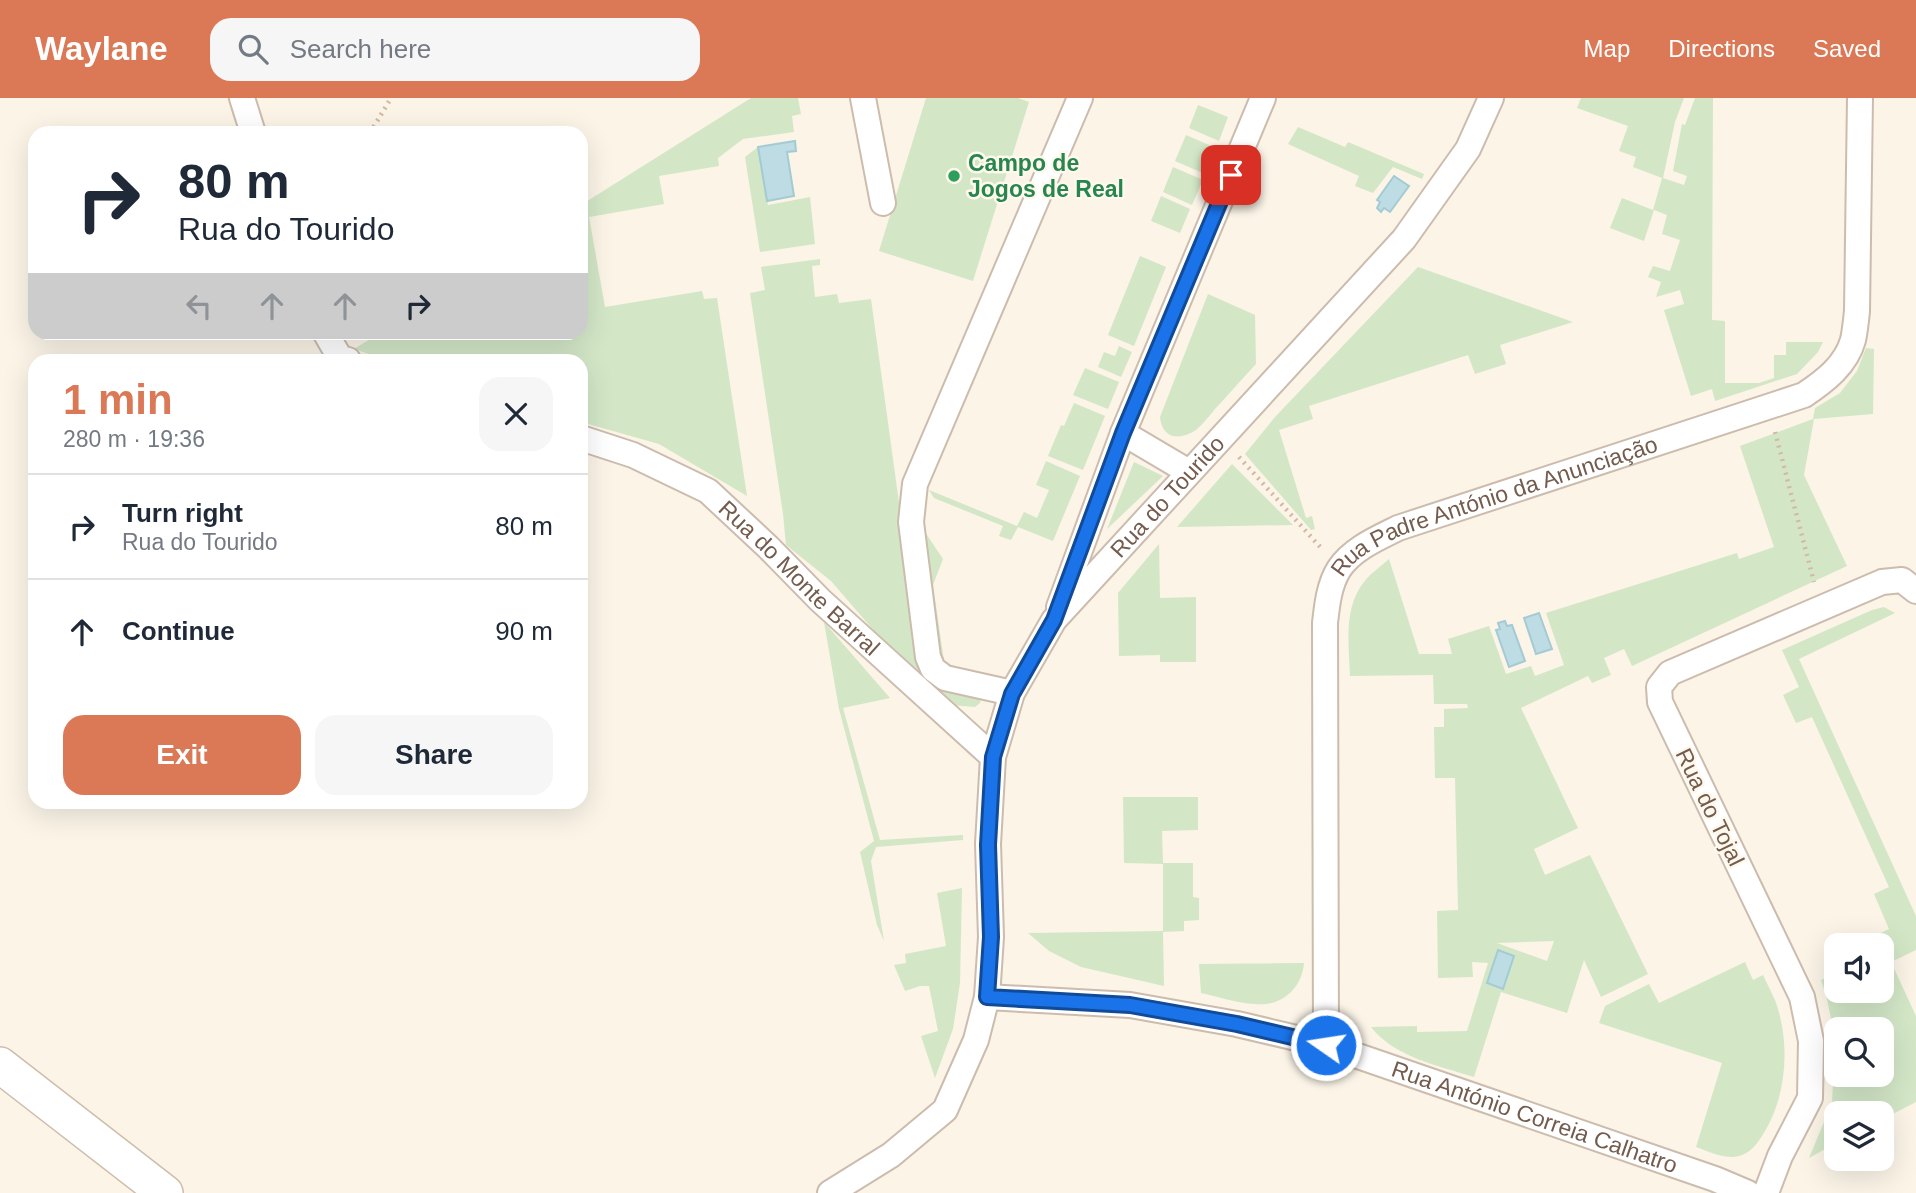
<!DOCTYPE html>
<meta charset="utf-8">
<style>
:root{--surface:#fff;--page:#f6f6f7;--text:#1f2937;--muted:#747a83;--line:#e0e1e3;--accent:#db7956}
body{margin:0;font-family:Helvetica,sans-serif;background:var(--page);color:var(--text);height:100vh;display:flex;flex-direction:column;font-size:26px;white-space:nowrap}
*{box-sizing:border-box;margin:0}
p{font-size:23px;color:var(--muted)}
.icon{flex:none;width:38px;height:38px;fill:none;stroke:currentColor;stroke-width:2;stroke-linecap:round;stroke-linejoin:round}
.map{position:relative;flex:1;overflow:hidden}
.drawer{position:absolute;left:28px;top:256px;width:560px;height:455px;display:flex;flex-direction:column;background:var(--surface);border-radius:21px;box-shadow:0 7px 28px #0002}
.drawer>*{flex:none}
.banner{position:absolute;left:28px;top:28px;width:560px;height:214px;border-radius:21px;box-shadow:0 7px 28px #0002;background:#fff;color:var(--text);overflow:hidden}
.buttons{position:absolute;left:1824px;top:835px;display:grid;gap:14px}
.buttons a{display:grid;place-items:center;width:70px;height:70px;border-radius:14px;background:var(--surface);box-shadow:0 7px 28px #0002;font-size:35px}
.pin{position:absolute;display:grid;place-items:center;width:60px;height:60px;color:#fff;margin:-30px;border-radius:14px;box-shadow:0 4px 10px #0006}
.me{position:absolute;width:77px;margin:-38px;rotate:283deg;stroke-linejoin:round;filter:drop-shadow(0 0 5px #0008)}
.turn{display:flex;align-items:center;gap:24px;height:147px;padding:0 35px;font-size:32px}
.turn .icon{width:91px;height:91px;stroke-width:2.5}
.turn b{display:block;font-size:49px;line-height:60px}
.lanes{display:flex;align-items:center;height:66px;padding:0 35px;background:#0003;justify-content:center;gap:35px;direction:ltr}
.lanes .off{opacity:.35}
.round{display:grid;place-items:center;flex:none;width:74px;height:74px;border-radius:21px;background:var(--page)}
.head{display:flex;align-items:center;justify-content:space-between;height:119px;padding:0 35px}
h1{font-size:42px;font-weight:800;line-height:52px;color:var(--accent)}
.cta{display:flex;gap:14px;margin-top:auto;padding:14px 35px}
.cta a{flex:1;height:80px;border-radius:21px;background:var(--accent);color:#fff;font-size:28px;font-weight:800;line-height:80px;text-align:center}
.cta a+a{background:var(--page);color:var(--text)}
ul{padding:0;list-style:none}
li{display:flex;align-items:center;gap:21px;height:105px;padding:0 35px;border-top:2px solid var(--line)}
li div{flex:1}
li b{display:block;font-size:26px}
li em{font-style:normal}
header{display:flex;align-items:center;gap:42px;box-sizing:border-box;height:98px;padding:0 35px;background:var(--accent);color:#fff}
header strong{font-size:33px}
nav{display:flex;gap:38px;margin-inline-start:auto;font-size:24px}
.search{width:490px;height:63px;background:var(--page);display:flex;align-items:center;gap:18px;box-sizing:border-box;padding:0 24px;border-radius:21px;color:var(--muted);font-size:26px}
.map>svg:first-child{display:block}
.green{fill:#d3e7c7;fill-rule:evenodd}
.water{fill:#bddce3;stroke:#a4cbd4;stroke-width:2}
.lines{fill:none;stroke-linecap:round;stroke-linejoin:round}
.street-casing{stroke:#ccbcae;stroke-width:28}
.secondary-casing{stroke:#cebdac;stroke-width:38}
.path{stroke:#d3b8a4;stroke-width:4.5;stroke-dasharray:2 5;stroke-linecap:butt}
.street{stroke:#fff;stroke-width:24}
.secondary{stroke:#fff;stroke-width:35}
.route-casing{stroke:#114b97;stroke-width:18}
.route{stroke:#1a73e8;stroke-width:12}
.leisure-dot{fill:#2e9e5b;stroke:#fef8ed;stroke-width:2.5}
.labels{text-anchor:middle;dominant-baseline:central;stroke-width:5;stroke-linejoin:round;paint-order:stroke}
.leisure-label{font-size:23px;font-weight:bold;fill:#27864d;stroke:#fef8ed;text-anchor:start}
.street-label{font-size:23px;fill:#735c4d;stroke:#fef8ed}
</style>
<header>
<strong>Waylane</strong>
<div class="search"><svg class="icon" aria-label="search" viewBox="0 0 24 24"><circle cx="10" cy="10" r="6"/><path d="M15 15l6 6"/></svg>Search here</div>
<nav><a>Map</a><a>Directions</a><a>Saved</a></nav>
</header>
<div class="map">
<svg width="1916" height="1095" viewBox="0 0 1916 1095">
<rect width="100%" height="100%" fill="#fbf4e7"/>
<path class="green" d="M751,0H798L801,16L792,18L794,34L743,41L718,60L719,68L659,78L664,106L589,119L605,209L702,193L704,201L717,200L747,398L659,346L581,324V262H387L354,251L380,235L581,234V107Z
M926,0H1018L1029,4L973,183L879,153Z
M1581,0H1684L1675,24L1663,80L1684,87L1687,78L1673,73L1682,26L1685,27L1695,0H1713L1712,222L1725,223V285H1759L1774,280V257H1786V244H1823L1818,254L1797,276L1715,303L1712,291L1691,298L1664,212L1684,206L1680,192L1656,199L1661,184L1648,179L1653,168L1670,173L1680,142L1662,136L1667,117L1654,112L1644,143L1610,130L1622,100L1653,112L1662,80L1633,69L1636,59L1619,53L1628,28L1577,10Z
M1198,7L1228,19L1219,43L1189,30Z
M1298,29L1345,49L1348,44L1424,76L1422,81L1393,69L1373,95L1355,88L1359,78L1288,46Z
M1186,37L1216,50L1205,76L1175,63Z
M758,49L768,107L810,99L815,146L760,154L745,59Z
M1173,69L1203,82L1192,107L1163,94Z
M1161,98L1190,111L1180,135L1151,123Z
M1140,158L1166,169L1134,248L1108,237Z
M820,161V167L812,168L815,199L837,196L839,205L871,201L922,572L982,597L980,605L975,609L949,607L907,571L831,483L786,447L783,416L750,195L765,192L761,169Z
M1418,169L1573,224L1500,247L1506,266L1475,276L1468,257L1309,308L1313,321L1279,332L1306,420L1312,418L1315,431L1311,432L1245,356L1275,319Z
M1208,196L1255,217L1256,266C1242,281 1229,296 1215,311C1209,318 1203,326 1196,332C1180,343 1162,341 1160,319Z
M1119,248L1132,254L1121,279L1098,269L1104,254L1115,258Z
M1866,250L1874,251L1873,316L1814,321L1804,377L1847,468L1632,568L1624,551L1604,560L1611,577L1592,585L1588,578L1521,610L1578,730L1534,751L1545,777L1590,757L1648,876L1601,899L1584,862L1567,915L1501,894L1474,979C1439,968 1394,959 1371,929L1417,928V934L1467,933L1488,865L1472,864L1473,879L1438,880L1437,813L1458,812L1455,680H1435L1434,629H1444V611L1468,610L1467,606H1434L1433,577L1350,578C1349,547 1343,510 1364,484C1370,476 1381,468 1389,461L1419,556H1452L1448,541L1489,528L1506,576L1531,568L1535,578L1564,567L1546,515L1737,455L1739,461L1774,449L1740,348L1813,321L1815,310L1840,295L1857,273ZM1554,843L1547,863L1497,845Z
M1085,270L1119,284L1108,311L1073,297Z
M1074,305L1105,318L1083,372L1048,358L1061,327L1064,328Z
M1046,363L1080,378L1053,443L1018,429L1011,442L999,438L1003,428L934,400L929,392L1017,428L1024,414L1037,420L1049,392L1036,387Z
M1134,364L1163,378L1107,431Z
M1232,366L1293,427L1177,429Z
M917,422L943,461L933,487L945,570L940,563Z
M1159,446L1160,500L1196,499V564H1160V557L1119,558L1118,495Z
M1884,509L1895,515L1799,561L1916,818V852L1891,864L1916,918V1004L1881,1022V1015H1836V1045L1809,1060L1832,1005L1835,939L1826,897L1821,882L1836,875V892H1881V847H1854L1889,831L1874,796L1889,789L1812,619L1796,625L1783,597L1799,589L1782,552L1872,512ZM1836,931H1881V976H1836Z
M824,524L890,600L843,610L880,742L963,737V742L876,749L871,763L884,843L877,827L860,754L874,743L839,611Z
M1123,699H1198V732L1162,733L1163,765H1193V799L1199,800V822L1184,823V833L1163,834L1164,888L1081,869L1049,853L1028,835L1163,833V766L1124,765Z
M962,790L960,885L953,931L935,980L921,938L938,933L929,888H920L905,893L894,867L906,865L905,856L946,848L937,795Z
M1745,864L1753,882L1763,877C1767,885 1771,894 1775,902C1791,945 1787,1000 1762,1038C1755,1049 1746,1059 1732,1059C1720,1059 1707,1053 1696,1049L1722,965L1599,925L1605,908L1649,886L1659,905Z
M1304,865C1302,890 1282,909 1255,906C1237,905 1219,899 1201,895L1199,866Z"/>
<path class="water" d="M795,43L796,53L787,54L794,98L767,103L758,49Z
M1394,78L1409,88L1390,114L1384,110L1381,114L1377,110L1380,104L1377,102Z
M1539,515L1552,551L1536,556L1524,520Z
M1505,523L1507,528L1512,527L1525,563L1509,569L1496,532L1500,531L1498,525Z
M1498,852L1514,858L1503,891L1487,885Z"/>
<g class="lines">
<defs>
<g id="street">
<path d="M242,0L253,35"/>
<path d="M863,0L883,105"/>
<path d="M325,234L340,260L348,262"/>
<path d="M1123,335L1189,374"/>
<path id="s1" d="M581,340L633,357L708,393L768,449L820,502L993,659"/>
<path d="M1059,509L1123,335L1263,0"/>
<path d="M1012,595L945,580L933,571L928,559L911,424L915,386L1080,0"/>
<path id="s2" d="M987,899L1130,907L1237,926L1326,947L1715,1081L1748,1095"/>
<path id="s3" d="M1326,947L1325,525C1327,507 1329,487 1339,471C1352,451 1378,440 1398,430L1804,297C1825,283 1846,267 1853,242C1855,233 1856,223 1857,213L1860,0"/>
<path id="s4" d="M830,1095L891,1057L945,1012L976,942L987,899L991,839L988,746L993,659L1012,595L1054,522L1404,141L1468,51L1491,0"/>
<path d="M1766,1095L1780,1058L1810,1000L1811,943L1802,899L1660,604L1659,589L1670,575L1882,484L1902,482L1916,493"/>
</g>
<path id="secondary" d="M0,967L165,1095"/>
</defs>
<use href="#street" class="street-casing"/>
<use href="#secondary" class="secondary-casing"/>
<path class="path" d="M370,35L391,0
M1775,334L1814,484
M1239,359L1322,451"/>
<use href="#street" class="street"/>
<use href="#secondary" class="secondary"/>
</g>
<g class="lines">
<defs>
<path id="route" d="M1231,77L1123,335L1054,522L1012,596L993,659L988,747L991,839L987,899L1130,907L1237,926L1326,947"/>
</defs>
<use href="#route" class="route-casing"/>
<use href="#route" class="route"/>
</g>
<circle class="leisure-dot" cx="954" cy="78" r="7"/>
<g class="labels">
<g class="leisure-label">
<text x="968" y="65">Campo de<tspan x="968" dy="26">Jogos de Real</tspan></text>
</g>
<g class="street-label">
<text stroke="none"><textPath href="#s4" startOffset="822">Rua do Tourido</textPath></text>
<text stroke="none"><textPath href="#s3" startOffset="648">Rua Padre António da Anunciação</textPath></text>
<text stroke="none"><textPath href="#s1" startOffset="264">Rua do Monte Barral</textPath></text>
<text transform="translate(1710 709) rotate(64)">Rua do Tojal</text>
<text stroke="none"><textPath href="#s2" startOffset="564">Rua António Correia Calhatro</textPath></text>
</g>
</g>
</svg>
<div class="buttons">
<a><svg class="icon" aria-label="sound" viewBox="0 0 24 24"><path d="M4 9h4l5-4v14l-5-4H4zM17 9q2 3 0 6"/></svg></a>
<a><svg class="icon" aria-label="search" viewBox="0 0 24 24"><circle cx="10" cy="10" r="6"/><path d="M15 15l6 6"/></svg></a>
<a><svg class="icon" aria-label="layers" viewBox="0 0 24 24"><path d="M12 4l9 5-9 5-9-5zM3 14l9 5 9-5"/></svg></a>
</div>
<div class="pin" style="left:1231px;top:77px;background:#d93025"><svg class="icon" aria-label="arrive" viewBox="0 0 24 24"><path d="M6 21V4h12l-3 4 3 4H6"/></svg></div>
<svg class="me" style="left:1326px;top:947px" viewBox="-20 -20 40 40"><circle r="17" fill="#1a73e8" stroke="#fff" stroke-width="3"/><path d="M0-11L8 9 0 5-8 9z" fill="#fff"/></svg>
<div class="banner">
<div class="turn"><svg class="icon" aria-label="right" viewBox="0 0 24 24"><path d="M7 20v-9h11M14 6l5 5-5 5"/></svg><div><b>80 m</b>Rua do Tourido</div></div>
<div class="lanes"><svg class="icon off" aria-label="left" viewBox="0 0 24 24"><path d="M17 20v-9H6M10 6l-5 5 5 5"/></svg><svg class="icon off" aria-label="ahead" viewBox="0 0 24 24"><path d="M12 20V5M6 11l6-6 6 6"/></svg><svg class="icon off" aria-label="ahead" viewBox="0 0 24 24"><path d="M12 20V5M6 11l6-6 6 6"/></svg><svg class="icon" aria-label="right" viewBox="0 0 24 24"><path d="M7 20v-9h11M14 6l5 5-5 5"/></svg></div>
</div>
<section class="drawer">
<div class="head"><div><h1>1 min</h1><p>280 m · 19:36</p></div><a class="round"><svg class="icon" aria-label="close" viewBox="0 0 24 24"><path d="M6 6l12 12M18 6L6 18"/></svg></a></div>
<ul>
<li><svg class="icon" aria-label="right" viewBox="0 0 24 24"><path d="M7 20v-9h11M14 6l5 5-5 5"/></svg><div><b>Turn right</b><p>Rua do Tourido</p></div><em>80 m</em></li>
<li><svg class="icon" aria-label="ahead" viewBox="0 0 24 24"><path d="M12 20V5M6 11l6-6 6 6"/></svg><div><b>Continue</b></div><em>90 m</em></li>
</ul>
<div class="cta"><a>Exit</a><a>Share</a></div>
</section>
</div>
